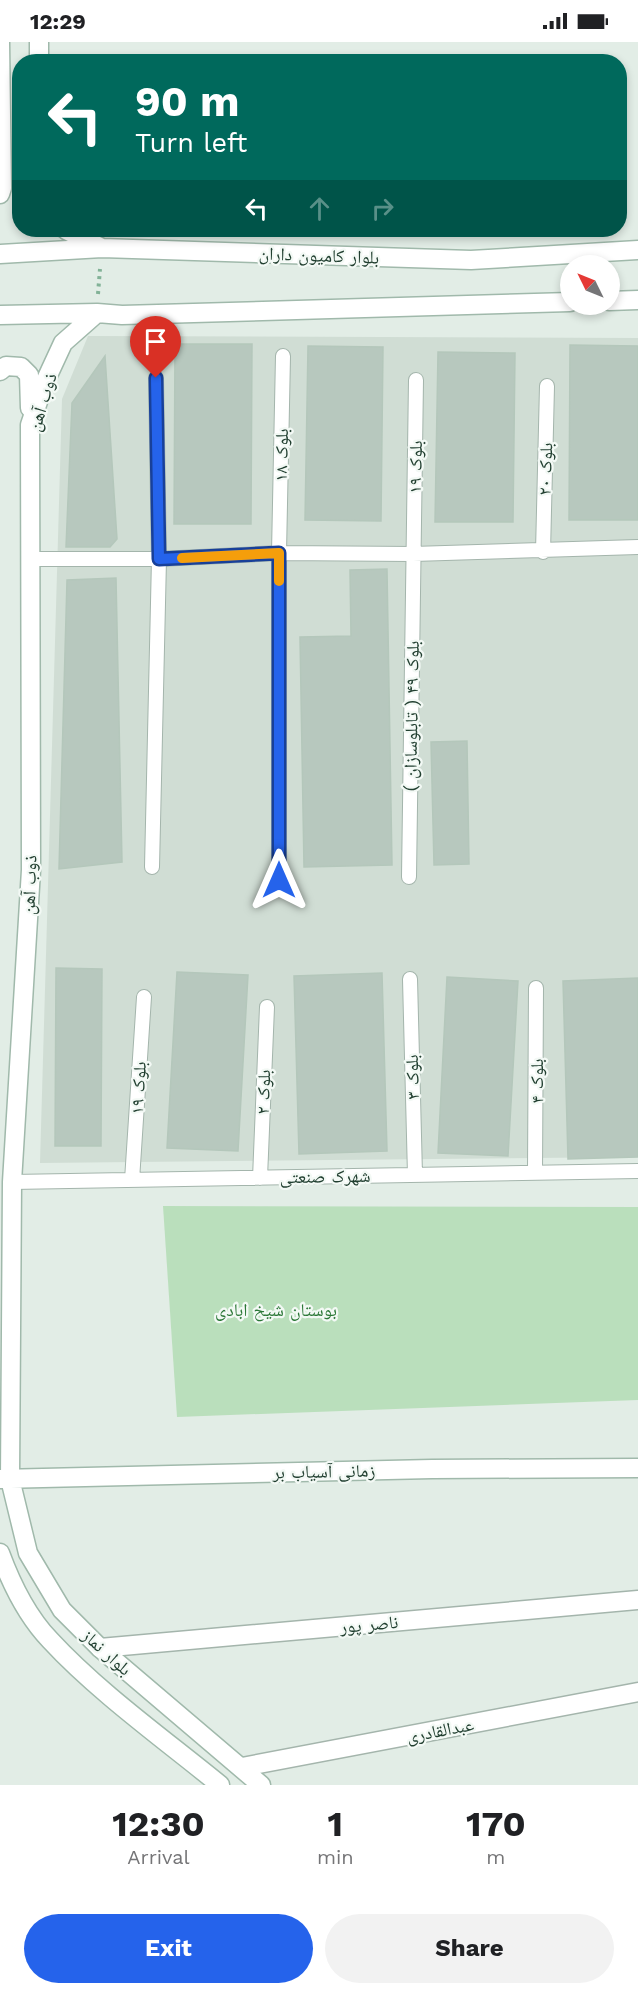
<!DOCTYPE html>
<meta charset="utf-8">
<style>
:root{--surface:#fff;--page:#f2f2f2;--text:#202124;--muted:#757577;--accent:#2563eb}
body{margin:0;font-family:"Work Sans","Noto Naskh Arabic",sans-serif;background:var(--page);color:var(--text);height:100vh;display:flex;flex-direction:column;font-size:22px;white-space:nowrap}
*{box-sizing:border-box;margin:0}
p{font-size:20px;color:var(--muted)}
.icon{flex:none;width:33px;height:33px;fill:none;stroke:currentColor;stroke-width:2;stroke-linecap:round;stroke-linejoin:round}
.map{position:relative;height:1743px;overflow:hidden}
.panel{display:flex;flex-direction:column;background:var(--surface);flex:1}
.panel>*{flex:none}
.hud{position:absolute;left:12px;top:12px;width:615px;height:183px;border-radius:24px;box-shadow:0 3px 9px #0003;background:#00695c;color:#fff;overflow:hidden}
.needle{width:39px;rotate:313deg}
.tools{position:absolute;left:560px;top:213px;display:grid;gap:12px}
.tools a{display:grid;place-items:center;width:60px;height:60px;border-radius:50%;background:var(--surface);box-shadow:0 3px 9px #0003;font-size:30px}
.pin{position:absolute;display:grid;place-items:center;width:51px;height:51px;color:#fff;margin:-62px -26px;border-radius:50% 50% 50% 0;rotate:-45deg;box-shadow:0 0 6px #0007}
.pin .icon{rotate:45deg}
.me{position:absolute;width:66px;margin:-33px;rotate:0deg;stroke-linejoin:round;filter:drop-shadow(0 0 4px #0008)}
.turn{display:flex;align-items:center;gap:21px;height:126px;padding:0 24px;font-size:27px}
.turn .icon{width:78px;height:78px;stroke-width:2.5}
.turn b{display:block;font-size:42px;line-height:51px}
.lanes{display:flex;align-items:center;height:57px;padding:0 24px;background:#0003;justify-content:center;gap:30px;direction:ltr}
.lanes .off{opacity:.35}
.eta{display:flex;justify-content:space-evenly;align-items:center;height:102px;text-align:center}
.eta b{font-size:36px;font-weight:700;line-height:42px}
.primary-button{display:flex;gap:12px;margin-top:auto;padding:12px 24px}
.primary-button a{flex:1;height:69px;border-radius:36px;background:var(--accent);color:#fff;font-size:24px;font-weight:700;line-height:69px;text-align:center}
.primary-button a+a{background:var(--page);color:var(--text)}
.status{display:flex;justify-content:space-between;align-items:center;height:42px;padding:0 30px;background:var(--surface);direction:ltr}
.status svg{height:16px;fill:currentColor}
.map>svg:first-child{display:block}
.built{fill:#d0ddd4}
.green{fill:#badfbc}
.building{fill:#b7c8be;stroke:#b4c7bb;stroke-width:1.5}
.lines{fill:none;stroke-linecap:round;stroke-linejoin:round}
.lane-casing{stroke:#a4b5ac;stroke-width:16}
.street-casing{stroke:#a4b5ac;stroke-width:21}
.secondary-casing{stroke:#a0b9ab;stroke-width:21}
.path{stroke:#82b297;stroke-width:4;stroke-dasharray:3 4.5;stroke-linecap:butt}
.lane{stroke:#fff;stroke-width:14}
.street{stroke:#fff;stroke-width:18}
.secondary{stroke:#fff;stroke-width:18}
.route-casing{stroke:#184099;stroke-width:15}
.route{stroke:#2563eb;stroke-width:10}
.slow{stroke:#f59e0b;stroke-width:10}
.labels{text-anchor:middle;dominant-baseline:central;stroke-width:4.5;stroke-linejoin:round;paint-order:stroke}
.street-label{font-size:18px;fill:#213f30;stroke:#f3f9f5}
.park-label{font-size:18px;fill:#2a7736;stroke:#f3f9f5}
</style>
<div class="status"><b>12:29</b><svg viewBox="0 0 49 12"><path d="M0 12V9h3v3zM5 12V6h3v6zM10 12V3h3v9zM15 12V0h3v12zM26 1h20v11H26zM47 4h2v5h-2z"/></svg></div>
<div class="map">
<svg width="638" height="1743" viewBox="0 0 638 1743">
<rect width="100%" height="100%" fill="#e2ede6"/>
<path class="built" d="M88,294L638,296V1115L40,1121L62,357Z"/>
<path class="green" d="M163,1164L638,1165V1358L177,1375Z"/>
<path class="building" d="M175,302H252L251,482H174Z
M570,303L638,304V478H569Z
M308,304L383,305L381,479L305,478Z
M438,310L515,311L513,480H435Z
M105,314L117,497L110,505H66L72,361Z
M387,527L392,823L304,825L300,595L351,594L350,528Z
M116,536L122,820L59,827L67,538Z
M467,699L469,822L434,823L431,700Z
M56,926L102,927L101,1104H55Z
M177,930L248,933L238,1109L167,1106Z
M382,931L387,1109L299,1112L294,934Z
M447,935L518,939L508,1114L438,1111Z
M638,936V1115L568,1117L563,939Z"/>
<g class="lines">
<defs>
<path id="lane" d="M543,510L547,344
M31,517H159L279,511L413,512L638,505
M152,825L159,517L156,336
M409,835L416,338
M279,838V511L283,314
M410,937L415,1133
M535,1131L536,946
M260,1136L267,965
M132,1138L144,955
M12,1140L638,1129"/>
<path id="street" d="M100,1606L638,1558
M242,1725L638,1650"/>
<path id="secondary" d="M39,0V20
M0,152L2,146L0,0
M66,188L100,205
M0,212L102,206L471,218L638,208
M609,259L638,258
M97,271L63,301L44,342L30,383L31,828L12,1140L10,1437L28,1511L62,1568L100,1606L261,1743
M0,273L97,271L122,273L158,272L570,260
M0,329L6,324L21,325L29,333L30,366
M0,1437L432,1427L638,1426
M0,1511C11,1541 28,1575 50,1598C98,1650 165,1698 220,1743"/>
</defs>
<use href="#lane" class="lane-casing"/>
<use href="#street" class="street-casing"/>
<use href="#secondary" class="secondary-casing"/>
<path class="path" d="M98,252L100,227"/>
<use href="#lane" class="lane"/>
<use href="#street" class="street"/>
<use href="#secondary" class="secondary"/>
</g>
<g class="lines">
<defs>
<path id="route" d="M156,336L159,517L279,511V838"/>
</defs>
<use href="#route" class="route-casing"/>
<use href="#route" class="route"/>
<path class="slow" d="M182,516L279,511V539"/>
</g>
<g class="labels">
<g class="street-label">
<text transform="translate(319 213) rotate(2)">بلوار کامیون داران</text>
<text transform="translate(42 360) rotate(-73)">ذوب آهن</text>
<text transform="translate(281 413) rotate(-89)">بلوک ۱۸</text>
<text transform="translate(415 425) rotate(-89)">بلوک ۱۹</text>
<text transform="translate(545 427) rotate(-88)">بلوک ۲۰</text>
<text transform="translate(411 674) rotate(-89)">بلوک ۴۹ ( تابلوسازان )</text>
<text transform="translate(29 843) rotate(-88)">ذوب آهن</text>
<text transform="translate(412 1035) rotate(-92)">بلوک ۳</text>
<text transform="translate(536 1039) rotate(-90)">بلوک ۴</text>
<text transform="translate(138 1046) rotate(-87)">بلوک ۱۹</text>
<text transform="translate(263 1050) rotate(-88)">بلوک ۲</text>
<text transform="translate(325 1134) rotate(-1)">شهرک صنعتی</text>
<text transform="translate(324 1429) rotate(-1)">زمانی آسیاب بر</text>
<text transform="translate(369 1582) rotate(-5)">ناصر پور</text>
<text transform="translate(107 1610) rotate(42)">بلوار نماز</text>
<text transform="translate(440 1688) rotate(-11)">عبدالقادری</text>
</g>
<g class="park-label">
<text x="276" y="1267">بوستان شیخ ابادی</text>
</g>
</g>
</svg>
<div class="tools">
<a><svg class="needle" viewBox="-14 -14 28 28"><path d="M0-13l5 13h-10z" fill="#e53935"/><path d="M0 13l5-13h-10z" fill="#757577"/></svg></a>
</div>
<div class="pin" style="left:156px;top:336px;background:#d93025"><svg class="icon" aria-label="arrive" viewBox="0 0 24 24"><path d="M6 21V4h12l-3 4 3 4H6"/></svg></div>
<svg class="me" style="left:279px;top:838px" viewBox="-20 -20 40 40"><path d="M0-17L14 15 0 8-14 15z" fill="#2563eb" stroke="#fff" stroke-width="4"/></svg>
<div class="hud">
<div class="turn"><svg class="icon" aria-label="left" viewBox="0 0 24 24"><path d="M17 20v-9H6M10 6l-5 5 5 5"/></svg><div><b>90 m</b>Turn left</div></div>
<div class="lanes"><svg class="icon" aria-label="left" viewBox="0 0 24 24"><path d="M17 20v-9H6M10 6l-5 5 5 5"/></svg><svg class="icon off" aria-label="ahead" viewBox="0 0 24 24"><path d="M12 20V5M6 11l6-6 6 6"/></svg><svg class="icon off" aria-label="right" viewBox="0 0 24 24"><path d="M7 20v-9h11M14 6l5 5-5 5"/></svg></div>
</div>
</div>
<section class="panel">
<div class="eta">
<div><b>12:30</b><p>Arrival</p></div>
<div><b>1</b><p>min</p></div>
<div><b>170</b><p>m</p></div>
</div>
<div class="primary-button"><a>Exit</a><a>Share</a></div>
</section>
